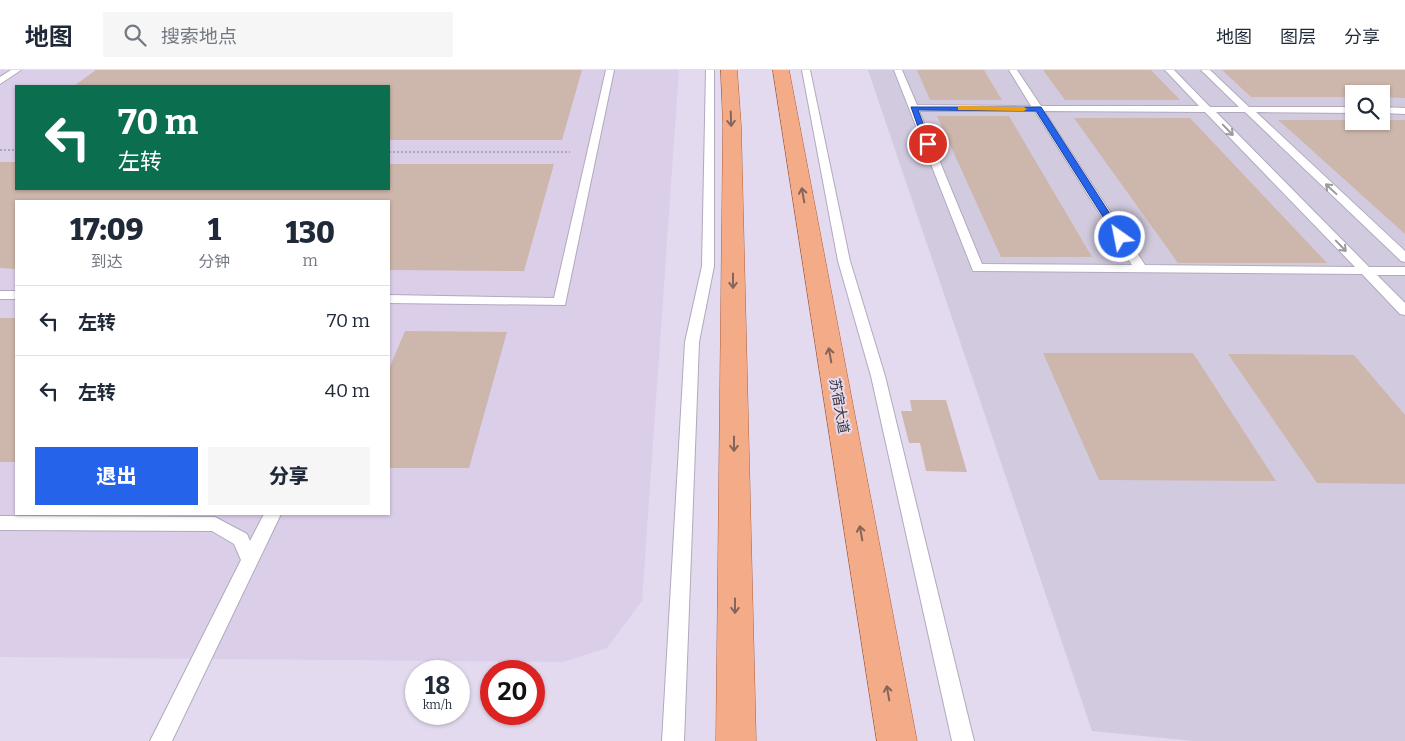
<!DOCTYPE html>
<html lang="zh">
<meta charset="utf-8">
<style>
:root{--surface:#fff;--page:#f6f6f7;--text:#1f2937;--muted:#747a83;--line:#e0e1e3;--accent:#2563eb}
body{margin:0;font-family:Bitter,"Noto Sans SC",serif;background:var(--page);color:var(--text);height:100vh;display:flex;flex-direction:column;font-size:19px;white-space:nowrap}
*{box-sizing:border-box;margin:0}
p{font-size:16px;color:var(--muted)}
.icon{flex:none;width:28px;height:28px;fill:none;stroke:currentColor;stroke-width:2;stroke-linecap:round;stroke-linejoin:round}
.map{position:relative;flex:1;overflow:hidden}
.panel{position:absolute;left:15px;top:130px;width:375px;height:315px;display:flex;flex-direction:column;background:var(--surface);border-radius:0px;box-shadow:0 1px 4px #0004}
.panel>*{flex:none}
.banner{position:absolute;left:15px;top:15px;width:375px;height:105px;border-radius:0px;box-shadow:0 1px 4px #0004;background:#0b6e4f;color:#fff;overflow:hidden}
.fabs{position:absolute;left:1345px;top:15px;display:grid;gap:10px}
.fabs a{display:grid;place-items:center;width:45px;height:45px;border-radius:0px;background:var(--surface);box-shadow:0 1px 4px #0004;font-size:25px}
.speed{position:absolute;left:405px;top:590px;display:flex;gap:10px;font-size:25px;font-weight:700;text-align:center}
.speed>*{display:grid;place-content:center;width:65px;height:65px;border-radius:50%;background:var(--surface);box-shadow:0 1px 4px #0004;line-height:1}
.speed small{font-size:12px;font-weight:400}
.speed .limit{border:8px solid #d22;background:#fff;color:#111}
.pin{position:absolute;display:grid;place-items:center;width:42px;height:42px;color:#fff;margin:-21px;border:2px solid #fff;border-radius:50%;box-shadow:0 1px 5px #0007}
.me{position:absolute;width:55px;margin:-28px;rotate:327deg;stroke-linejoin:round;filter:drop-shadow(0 0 4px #0008)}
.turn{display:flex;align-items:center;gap:18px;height:105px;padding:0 20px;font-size:22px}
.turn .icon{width:65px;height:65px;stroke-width:2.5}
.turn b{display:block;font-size:35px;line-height:42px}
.eta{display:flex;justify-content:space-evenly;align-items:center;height:85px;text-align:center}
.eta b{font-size:30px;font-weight:800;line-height:35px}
.cta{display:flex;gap:10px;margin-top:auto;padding:10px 20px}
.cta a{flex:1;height:58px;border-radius:0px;background:var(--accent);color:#fff;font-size:20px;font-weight:800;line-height:58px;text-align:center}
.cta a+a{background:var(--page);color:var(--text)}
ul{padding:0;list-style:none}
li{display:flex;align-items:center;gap:15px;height:70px;padding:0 20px;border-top:1px solid var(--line)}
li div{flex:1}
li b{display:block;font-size:19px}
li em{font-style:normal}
header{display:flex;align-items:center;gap:30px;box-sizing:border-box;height:70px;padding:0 25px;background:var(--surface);border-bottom:1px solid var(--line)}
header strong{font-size:24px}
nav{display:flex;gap:28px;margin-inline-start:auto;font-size:18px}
.search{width:350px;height:45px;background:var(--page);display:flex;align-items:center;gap:12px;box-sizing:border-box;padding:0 18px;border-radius:0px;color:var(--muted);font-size:19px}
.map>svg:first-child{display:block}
.commercial{fill:#d2cbdf;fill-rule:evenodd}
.built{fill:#dbcee9;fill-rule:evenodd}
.building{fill:#cdb6ab}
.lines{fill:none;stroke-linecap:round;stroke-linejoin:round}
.lane-casing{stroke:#b2a9bd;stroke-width:2}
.primary-casing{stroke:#ae5e3a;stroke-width:1}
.path{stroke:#aca5b5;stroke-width:2;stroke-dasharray:2 2;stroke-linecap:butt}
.lane{fill:#fff;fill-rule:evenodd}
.primary{fill:#f4ac88;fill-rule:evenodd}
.oneway{stroke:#84655b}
.oneway2{stroke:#9c9a9e}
.route{fill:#2563eb;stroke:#184099}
.slow{fill:#f59e0b}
.labels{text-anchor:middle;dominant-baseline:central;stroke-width:4;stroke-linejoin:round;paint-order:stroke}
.street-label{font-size:14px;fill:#39353d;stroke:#e3daef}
</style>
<header>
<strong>地图</strong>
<div class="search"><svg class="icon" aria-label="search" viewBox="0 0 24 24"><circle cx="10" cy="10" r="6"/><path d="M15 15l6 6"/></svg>搜索地点</div>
<nav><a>地图</a><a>图层</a><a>分享</a></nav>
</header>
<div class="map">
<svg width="1405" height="671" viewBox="0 0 1405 671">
<rect width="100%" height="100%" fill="#e3daef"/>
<path class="commercial" d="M868,0H1405V671H1193L1092,661ZM1354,24H1381V51H1354Z"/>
<path class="built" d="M0,0H679L642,531L607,578L563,592L0,587ZM16,16H389V119H16ZM16,131H389V444H16Z"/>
<path class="building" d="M96,0H582L562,70H389V16H74Z
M917,0H984L1002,30H930Z
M1043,0H1151L1180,30H1065Z
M1222,0H1405V28L1381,27V24H1354V27H1251Z
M937,46H1009L1092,187H1001Z
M1074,48H1190L1327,193H1178Z
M1278,50H1405V164L1294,64Z
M0,92H16V119H389V94H554L524,201L389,200V131H16V199L0,198Z
M0,248H16V392H0Z
M405,261L507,262L469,398H389V299Z
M1043,283H1193L1276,411L1099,410Z
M1228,284L1354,285L1405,345V414L1317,413Z
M910,330H946L967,402L926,401L920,373H909L901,341H912Z"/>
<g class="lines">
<defs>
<path id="lane" d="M11,0H21L0,14V7Z
M606,0H614L565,235L389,233V225L554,228Z
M706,0H714V196L699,272L684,671H662L685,272L702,196Z
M802,0H810L850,191L885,306L974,671H952L871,306L838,191Z
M894,0H902L917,35L1031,36L1009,0H1017L1041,36H1199L1165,0H1174L1210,37H1239L1201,0H1210L1249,37H1354V43L1256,42L1405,181V192L1401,191L1245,42H1216L1369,197H1405V205H1377L1405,233V245L1400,244L1362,204L973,201ZM919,41H1035L1132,195L982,194ZM1044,41L1205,42L1355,197L1145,195Z
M1381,37L1405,38V44L1381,43Z
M0,221H16V229H0Z
M264,444H281L172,671H150L241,490L234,474L212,461L0,460V446L215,447L247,464L250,471Z"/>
<path id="primary" d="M721,0H737L741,55L756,671H716L723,55Z
M773,0H789L917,671H877Z"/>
</defs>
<use href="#lane" class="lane-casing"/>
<use href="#primary" class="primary-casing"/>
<path class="path" d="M0,80H16
M389,82H570"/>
<use href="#lane" class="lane"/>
<use href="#primary" class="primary"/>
</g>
<defs><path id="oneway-shaft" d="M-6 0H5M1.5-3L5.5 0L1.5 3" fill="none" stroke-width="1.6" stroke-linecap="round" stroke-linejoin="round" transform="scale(1.25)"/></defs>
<g class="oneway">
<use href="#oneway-shaft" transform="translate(731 49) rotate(88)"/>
<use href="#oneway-shaft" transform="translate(803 125) rotate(-100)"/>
<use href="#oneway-shaft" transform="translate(733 211) rotate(90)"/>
<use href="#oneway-shaft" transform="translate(830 285) rotate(-100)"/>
<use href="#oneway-shaft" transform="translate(734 374) rotate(90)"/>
<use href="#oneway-shaft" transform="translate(861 463) rotate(-100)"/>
<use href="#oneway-shaft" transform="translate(735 536) rotate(90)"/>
<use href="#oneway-shaft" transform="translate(888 623) rotate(-100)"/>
</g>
<g class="oneway2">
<use href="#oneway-shaft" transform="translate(1228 60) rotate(46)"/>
<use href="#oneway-shaft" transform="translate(1331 119) rotate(-137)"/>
<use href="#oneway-shaft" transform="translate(1341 176) rotate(46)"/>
</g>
<path class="route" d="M911,37H1041L1125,167L1123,169H1117L1036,41L918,40L931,74L928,76L924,74Z"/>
<path class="slow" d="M960,36L1024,37L1027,39L1024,41L958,40V37Z"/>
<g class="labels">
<g class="street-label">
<text transform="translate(839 336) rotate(80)">苏宿大道</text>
</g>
</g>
</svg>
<div class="fabs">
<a><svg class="icon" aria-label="search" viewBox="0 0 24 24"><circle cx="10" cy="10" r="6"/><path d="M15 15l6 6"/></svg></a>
</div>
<div class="speed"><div>18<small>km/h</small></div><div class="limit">20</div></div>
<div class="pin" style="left:928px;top:74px;background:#d93025"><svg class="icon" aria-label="arrive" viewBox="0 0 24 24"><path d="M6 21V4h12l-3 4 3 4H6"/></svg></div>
<svg class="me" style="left:1120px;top:167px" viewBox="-20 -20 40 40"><circle r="17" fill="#2563eb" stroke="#fff" stroke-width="3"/><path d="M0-11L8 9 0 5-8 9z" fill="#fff"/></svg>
<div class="banner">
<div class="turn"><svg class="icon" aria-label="left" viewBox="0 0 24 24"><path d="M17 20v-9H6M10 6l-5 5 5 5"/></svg><div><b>70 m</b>左转</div></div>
</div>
<section class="panel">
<div class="eta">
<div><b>17:09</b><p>到达</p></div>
<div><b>1</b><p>分钟</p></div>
<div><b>130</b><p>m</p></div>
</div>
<ul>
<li><svg class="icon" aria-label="left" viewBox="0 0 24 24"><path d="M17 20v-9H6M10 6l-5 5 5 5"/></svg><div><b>左转</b></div><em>70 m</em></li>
<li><svg class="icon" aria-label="left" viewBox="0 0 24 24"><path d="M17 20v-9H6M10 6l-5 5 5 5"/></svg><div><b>左转</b></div><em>40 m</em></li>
</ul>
<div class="cta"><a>退出</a><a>分享</a></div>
</section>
</div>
